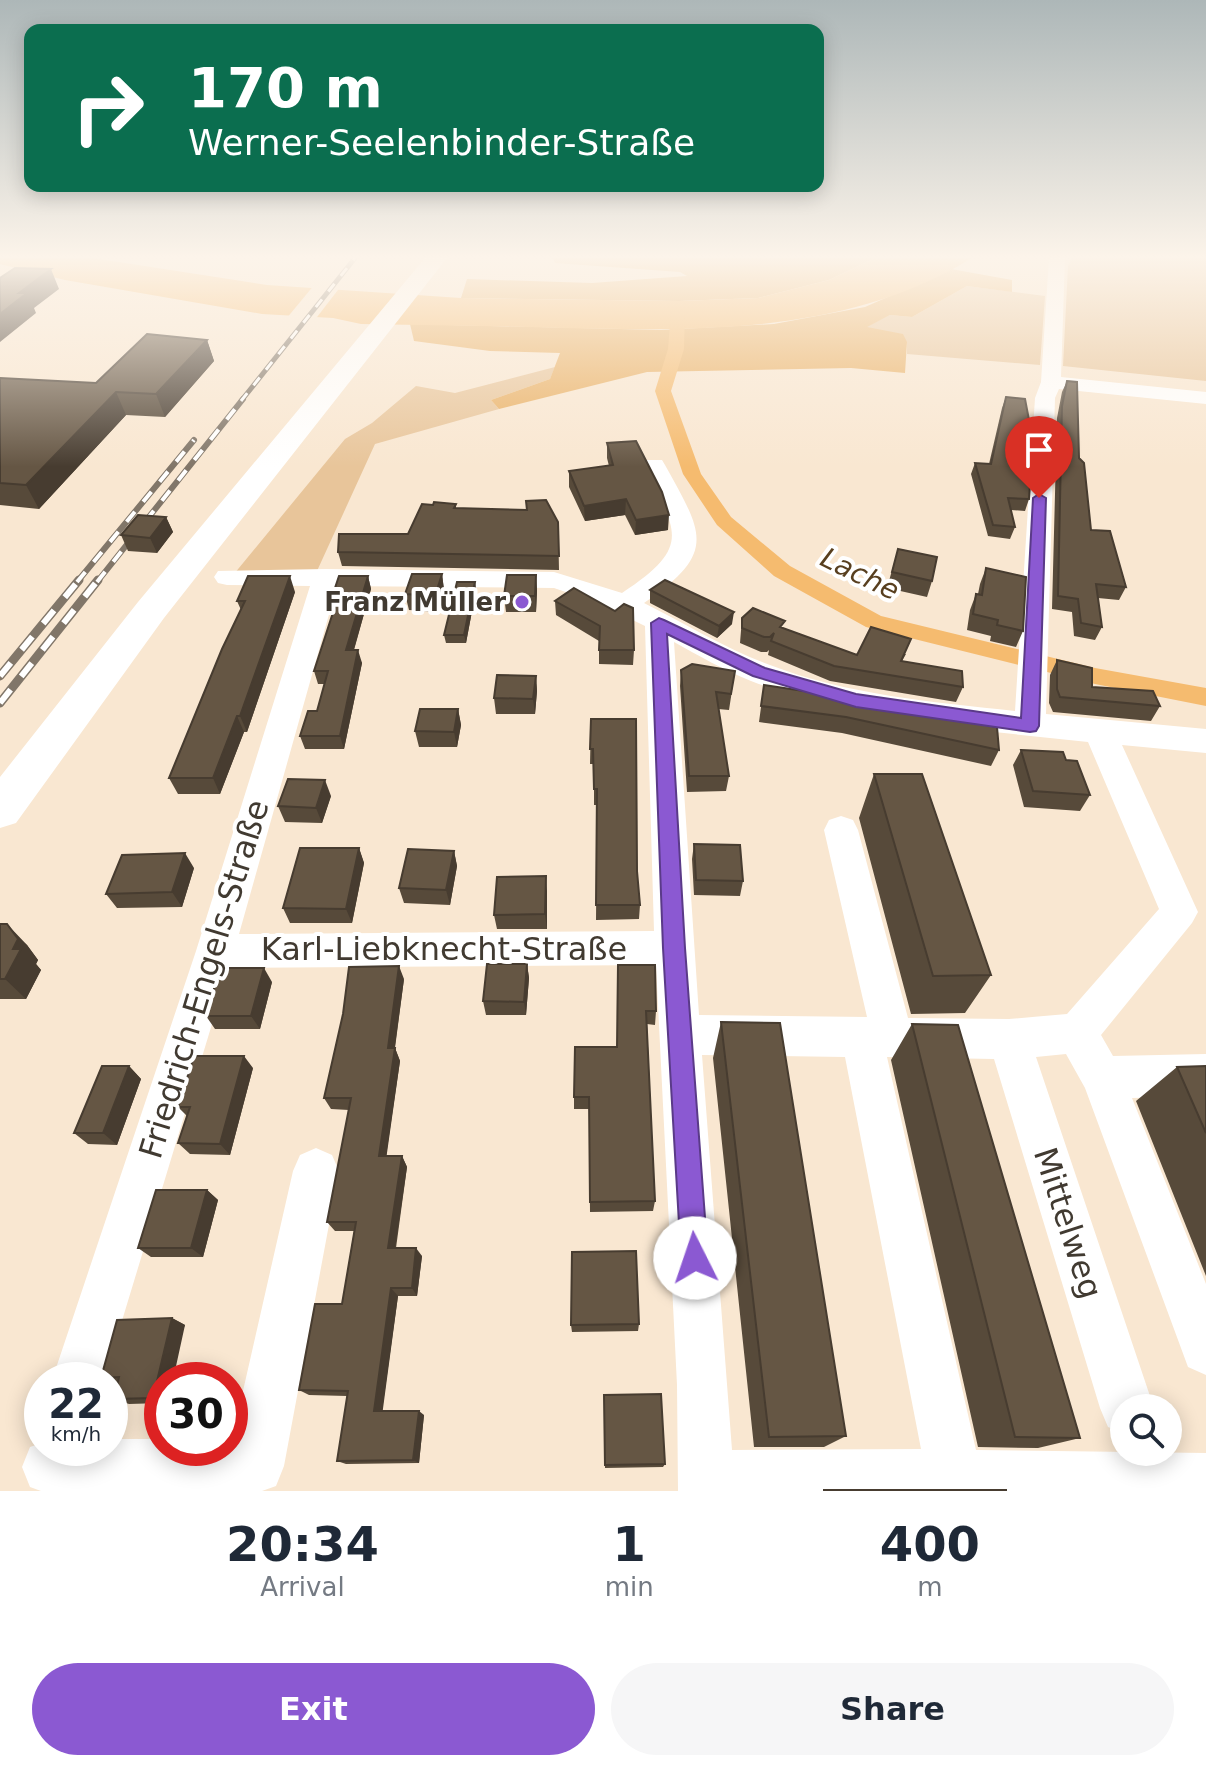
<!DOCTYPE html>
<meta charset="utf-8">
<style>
:root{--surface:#fff;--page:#f6f6f7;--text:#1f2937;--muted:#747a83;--accent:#8b59d2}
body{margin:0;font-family:"DejaVu Sans",sans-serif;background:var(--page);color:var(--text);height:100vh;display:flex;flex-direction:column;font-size:30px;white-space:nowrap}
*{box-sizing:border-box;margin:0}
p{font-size:26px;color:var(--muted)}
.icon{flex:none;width:44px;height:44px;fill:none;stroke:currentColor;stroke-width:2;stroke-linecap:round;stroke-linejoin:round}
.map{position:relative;height:1491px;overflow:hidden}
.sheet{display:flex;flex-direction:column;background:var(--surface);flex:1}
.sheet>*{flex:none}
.guide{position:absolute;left:24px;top:24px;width:800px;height:168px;border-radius:16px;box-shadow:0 4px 20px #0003;background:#0b6e4f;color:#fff;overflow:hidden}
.controls{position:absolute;left:1110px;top:1394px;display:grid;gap:16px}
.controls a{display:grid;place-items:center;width:72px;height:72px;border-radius:50%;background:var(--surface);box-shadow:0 4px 20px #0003;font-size:40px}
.speed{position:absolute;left:24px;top:1362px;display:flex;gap:16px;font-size:40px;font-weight:700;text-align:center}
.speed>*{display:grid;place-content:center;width:104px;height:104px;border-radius:50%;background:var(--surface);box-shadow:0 4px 20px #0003;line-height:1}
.speed small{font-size:20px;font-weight:400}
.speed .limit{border:12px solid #d22;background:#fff;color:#111}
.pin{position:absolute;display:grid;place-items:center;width:68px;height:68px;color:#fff;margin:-82px -34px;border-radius:50% 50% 50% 0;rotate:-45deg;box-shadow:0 0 8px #0007}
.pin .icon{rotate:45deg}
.me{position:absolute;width:88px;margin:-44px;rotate:356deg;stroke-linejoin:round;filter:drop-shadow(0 0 6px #0008)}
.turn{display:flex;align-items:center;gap:28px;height:168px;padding:0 32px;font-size:36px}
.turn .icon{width:104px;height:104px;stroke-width:2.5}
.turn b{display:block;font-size:56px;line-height:68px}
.eta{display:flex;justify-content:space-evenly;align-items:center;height:136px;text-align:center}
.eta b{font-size:48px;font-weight:700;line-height:56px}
.action{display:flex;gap:16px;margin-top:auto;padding:16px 32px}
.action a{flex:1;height:92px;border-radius:48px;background:var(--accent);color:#fff;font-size:32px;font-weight:700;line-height:92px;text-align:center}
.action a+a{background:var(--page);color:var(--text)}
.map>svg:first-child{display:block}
.green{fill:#e8c59a}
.forest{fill:#e9b064}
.water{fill:#f5bb6f}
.pier{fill:#f9e7d1}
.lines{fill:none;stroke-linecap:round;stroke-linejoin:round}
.canal{fill:#f5bb6f;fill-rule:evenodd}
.minor{fill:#fff;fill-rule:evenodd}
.major{fill:#fff;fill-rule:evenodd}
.rail-far2-casing{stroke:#817669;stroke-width:5}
.rail-far1-casing{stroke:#817669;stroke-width:6}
.rail-casing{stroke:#817669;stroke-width:9}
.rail-far2{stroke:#fff;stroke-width:3;stroke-dasharray:10;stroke-linecap:butt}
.rail-far1{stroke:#fff;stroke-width:4;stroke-dasharray:13;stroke-linecap:butt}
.rail{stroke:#fff;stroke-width:6;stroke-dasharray:17;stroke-linecap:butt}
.wall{fill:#574a3a}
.shaded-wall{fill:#473c30}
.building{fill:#655644;stroke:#473c30;stroke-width:2}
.route{fill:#8b59d2;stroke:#5a3a88;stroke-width:2}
.poi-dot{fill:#8b59d2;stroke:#fff;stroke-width:3}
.labels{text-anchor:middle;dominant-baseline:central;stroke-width:8;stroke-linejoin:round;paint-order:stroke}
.poi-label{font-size:26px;font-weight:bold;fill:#413a31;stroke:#fff;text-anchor:end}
.water-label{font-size:28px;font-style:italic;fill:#583f1f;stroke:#fff}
.near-street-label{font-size:32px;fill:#413a31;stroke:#fff}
</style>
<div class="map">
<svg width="1206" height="1491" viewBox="0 0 1206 1491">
<rect width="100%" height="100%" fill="#f9e7d1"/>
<path class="green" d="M1072,258H1206V381L1063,366L1068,266Z
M967,286L1045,296L1040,365L907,354V342L865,327L890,315L912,317Z
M555,367L550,379L491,400L499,409L375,444L317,571L234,574L345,439L372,423L416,386L455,393Z"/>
<path class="forest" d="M553,258H875L829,280L758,298L679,301L461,298L467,279L592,283L687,276L680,272L555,263Z
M951,269L1012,280V292L967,286L912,317L890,315L867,327L903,334L907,342L905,373L851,368L647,372L499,409L491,400L550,379L560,353L490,351L414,341L410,324L661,330L774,324L865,307Z"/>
<path class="water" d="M0,258H93L267,285L461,298L679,301L758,298L829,280L875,258H972C848,334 702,331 563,328C495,326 428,325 361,324L333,318L262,314L65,280L0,264Z"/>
<path class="pier" d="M315,284L341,286L314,321L286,319Z"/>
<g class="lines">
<path class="canal" d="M678,308L685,312L684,349L671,391L701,474L731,517L790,566L881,616L1095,668L1206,688V706L1095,684L866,627L774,576L717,525L683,474L655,391L668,349L671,312Z"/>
<path class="minor" d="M1049,258H1065L1061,377L1206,392V404L1059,389L1055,398L1046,714L1206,729V753L1122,745L1198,912L1192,923L1101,1035L1113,1056L1206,1054V1096L1132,1098L1206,1284V1375L1188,1367L1085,1088L1066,1054L1036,1057L1154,1408H1124V1433L1108,1427L1100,1408L994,1059L887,1057L976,1450L1206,1453V1491H678L677,1385L656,965L229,968L104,1380H52L196,951L310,586L227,585L218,583L214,577L218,571L326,569L554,572L622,593C693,546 677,532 643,465L646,460H662L665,465C703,534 718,552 644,603C686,624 726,649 770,665C847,695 934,702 1015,711L1035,398L1041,382ZM337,586L554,588L598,603L645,626L654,931L239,934ZM674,642C699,656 724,670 751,681C858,721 977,730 1088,742L1159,909L1067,1014L1009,1019L908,1018L858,830L853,820L841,816L829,820L824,830L867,1017L699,1015ZM702,1055L845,1057L921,1449L732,1450Z
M316,1148L332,1155L339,1171L284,1466L276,1486L262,1491H41L30,1487L22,1467L30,1447L42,1443V1448H110V1439H162V1448H230L293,1171L300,1155Z"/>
<path class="major" d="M425,258H447L164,618L16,823L0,828V777L138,602Z"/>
<defs>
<path id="rail-far2" d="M241,401L355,258"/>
<path id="rail-far1" d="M77,582L194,440
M97,582L243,399"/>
<path id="rail" d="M0,676L79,580
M0,703L98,580"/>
</defs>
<use href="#rail-far2" class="rail-far2-casing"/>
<use href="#rail-far1" class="rail-far1-casing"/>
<use href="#rail" class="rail-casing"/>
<use href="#rail-far2" class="rail-far2"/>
<use href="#rail-far1" class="rail-far1"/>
<use href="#rail" class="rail"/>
</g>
<path class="wall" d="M207,340L214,361L165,417L126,415L39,509L0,505V378L96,383Z
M1067,381L1091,530L1126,587L1119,600L1098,598L1102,627L1095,640L1074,636L1072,612L1052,609L1057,418L1062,392Z
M1006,397L1029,499L1025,511L1011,510L1015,527L1010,539L988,536L971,474L975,463L989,464L1002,408Z
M607,443L668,530L635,535L625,515L585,521L569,487V471L609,466L607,458Z
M456,504V508L558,522L559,570L342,566L338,552L408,534L433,505Z
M166,517L173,532L157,553L128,551L121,535Z
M898,549L932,581L927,597L887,588Z
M986,568L1023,631L1016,647L990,641L991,636L967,630L970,610L976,594H978L980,584Z
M442,574L444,590L438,612L409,610L405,594Z
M536,575L537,591L536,612H506L504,596Z
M368,576L371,589L354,650L362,663L344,749H305L300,736L317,711L325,684H318L314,671L336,604L333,594Z
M475,582L476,590L466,643H446L444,635Z
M574,588L634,650L633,665L599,664V641L556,615L555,601Z
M650,590L732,624L717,638L650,603Z
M295,592L247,732H244L220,794H178L169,778L241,610L237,601Z
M742,618L783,628L857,655L906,654L902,661L963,687L956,702L830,681L768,655L769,650L767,652H761L740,643Z
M1057,660L1092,687L1160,706L1151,721L1053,712L1049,703L1050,675Z
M681,670L735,671L729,710L718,709L729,776L726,791L687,792L680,686Z
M536,676L537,691L535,714H496L494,698Z
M764,685L964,721L999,750L991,766L842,733L759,722Z
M458,709L461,725L457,747H419L415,731Z
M591,719L637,871L640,905L639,919L596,920L597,805H594V764H590Z
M1021,750L1066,760L1090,795L1080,811L1024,807L1013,765Z
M874,774L991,975L965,1013L911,1014L859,818Z
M331,796L322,823L285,822L278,806Z
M694,844L743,881L740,896L694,895L692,859Z
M359,848L364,863L352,923H290L283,908Z
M454,851L457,866L450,905L404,903L399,888Z
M194,868L182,907L117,908L106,894Z
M547,891V929H497L494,915Z
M0,924L27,945L38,960L36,964L41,970L26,999H0Z
M527,964L529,978L526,1015H486L483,1001Z
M618,965L656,1011L655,1025L647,1024L655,1201L653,1211L590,1212L589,1109H574V1097L617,1047Z
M404,979L395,1048L400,1061L386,1156H402L407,1167L396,1248L422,1256L417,1296H398L382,1411L424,1415L419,1463L346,1464L337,1461L347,1396L309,1395L299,1390L342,1304L354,1231H335L327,1222L349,1110L331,1109L324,1098Z
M272,982L260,1029H215L206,1016Z
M721,1022L846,1436L824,1447H754L713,1058Z
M912,1024L1080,1438L1038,1448L978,1447L891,1060Z
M129,1066L141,1079L117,1145L88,1144L74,1133Z
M1206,1066V1276L1136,1101L1177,1067Z
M253,1068L230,1155L190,1154L178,1143L187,1116L178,1107Z
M207,1190L218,1200L203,1257H151L138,1248Z
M172,1318L185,1325L162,1380V1403L129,1404L114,1399L118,1383L101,1378Z
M639,1324L638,1331L572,1332L571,1325Z
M604,1395L665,1464L663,1467L605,1468Z"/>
<path class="shaded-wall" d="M51,269L59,289L34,308L36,313L0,342V314L19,293Z
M207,340L214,361L165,417L156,394Z
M116,392L126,415L39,509L26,485Z
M626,499L625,515L585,521L584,506Z
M669,515L668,530L635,535L636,520Z
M166,517L173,532L157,553L150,538Z
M442,574L444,590L438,612L435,596Z
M536,575L537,591L536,612L535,596Z
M290,576L295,592L247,732L240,716Z
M368,576L371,589L350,663L346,650Z
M475,582L476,590L466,643L464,635Z
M734,612L732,624L717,638L719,626Z
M358,650L362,663L344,749L340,736Z
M536,676L537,691L535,714L533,699Z
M458,709L461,725L457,747L454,732Z
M237,716L244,732L220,794L213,778Z
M325,780L331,796L322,823L316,808Z
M359,848L364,863L352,923L346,909Z
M454,851L457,866L450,905L446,890Z
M185,853L194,868L182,907L172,892Z
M546,876L547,891V929L545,914Z
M7,924L27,945L38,960L36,964L41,970L26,999L5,979L13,949Z
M527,964L529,978L526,1015L524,1002Z
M399,966L404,979L394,1053L395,1048L400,1061L385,1167L379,1156L388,1048Z
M264,968L272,982L260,1029L251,1016Z
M244,1056L253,1068L230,1155L220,1144Z
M129,1066L141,1079L117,1145L103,1133Z
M402,1156L407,1167L394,1256L388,1248Z
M207,1190L218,1200L203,1257L191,1248Z
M416,1248L422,1256L417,1296L412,1288Z
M391,1288L398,1296L382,1416L374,1411Z
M172,1318L185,1325L173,1380H162V1401L153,1398Z
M419,1411L424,1415L419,1463L413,1460Z"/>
<path class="building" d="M15,268L51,269L19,293H27L0,314V278Z
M147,334L207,340L156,394L116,392L26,485L0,483V378L96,383Z
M1067,381L1077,382L1079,458L1084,463L1091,530L1110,531L1126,587L1096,584L1102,627L1081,623L1078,599L1058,596L1062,406Z
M1006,397L1025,399L1033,441L1029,499L1008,498L1015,527L993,525L975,463L991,464Z
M636,441L662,492L669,515L636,520L626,499L584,506L569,471L613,465L607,443Z
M546,500L558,522L559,556L338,552L339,534H408L422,504L433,505L434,502L456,504L454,508L527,510L526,501Z
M138,515L166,517L150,538L121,535Z
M898,549L937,557L932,581L892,572Z
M986,568L1026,577L1023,631L997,625L998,620L973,614L976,594L982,595Z
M412,574H442L435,596L405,594Z
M507,575H536L535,596H504Z
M248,576H290L240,716H237L213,778H169L222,649L245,601H237Z
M339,576H368L346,650H358L340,736H300L308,711H317L328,671H314L339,594H333Z
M665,580L734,612L719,626L650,590Z
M457,582H475L464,635H444Z
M574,588L615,611L624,604L633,608L634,650H599L600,626L555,601Z
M753,608L785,621L780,627L857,655L871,627L911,639L901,661L962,671L963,687L834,666L771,641L774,633L770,637H764L742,628V618Z
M1057,660L1092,668V687L1153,691L1160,706L1060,697L1057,689Z
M692,664L735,671L731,694L716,692L729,776H689L681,670Z
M497,675L536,676L533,699L494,698Z
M764,685L963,715L964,721L997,727L999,750L846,717L761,706Z
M420,709H458L454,732L415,731Z
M591,719H636L637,871L640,905H596L597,789H594L593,749H590Z
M1021,750L1063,752L1066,760L1077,761L1090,795L1033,791Z
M874,774H922L991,975L933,976Z
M288,779L325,780L316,808L278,806Z
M694,844L740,845L743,881L696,880Z
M300,848H359L346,909L283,908Z
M408,849L454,851L446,890L399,888Z
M185,853L172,892L106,894L122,855Z
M546,876L545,914L494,915L497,877Z
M0,924H7L18,939L13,949H21L5,979H0Z
M487,964H527L524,1002L483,1001Z
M618,965H655L656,1011H646L655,1201L590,1202L589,1097H574L575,1047H617Z
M399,966L388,1048H395L379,1156H402L388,1248H416L412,1288H391L374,1411H419L413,1460L337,1461L348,1391L299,1390L315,1304H342L356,1222H327L351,1098H324L343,1014L349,967Z
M220,968H264L251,1016H206Z
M721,1022L780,1023L846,1436L769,1437Z
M912,1024L958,1025L1080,1438L1015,1437Z
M194,1056H244L220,1144L178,1143L190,1107H178Z
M102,1066H129L103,1133H74Z
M1206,1066V1133L1177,1067Z
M156,1190H207L191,1248H138Z
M636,1251L639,1324L571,1325L572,1252Z
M172,1318L153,1398L114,1399L119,1377L101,1378L117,1320Z
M661,1394L665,1464L605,1465L604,1395Z
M824,1490H1006V1491H824Z"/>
<linearGradient id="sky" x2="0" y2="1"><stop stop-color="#adb7b8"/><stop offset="0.55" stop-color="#fcf4ea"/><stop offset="1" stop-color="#fcf4ea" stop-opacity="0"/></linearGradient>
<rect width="1206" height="467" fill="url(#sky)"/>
<path class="route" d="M1039,494L1046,498L1039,726L1036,731L1030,732L856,707L753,676L667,634L685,948L708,1258L704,1268L695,1272L685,1268L681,1258L663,948L651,623L659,618L664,620L765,668L856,694L1021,718L1033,498Z"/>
<circle class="poi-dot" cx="522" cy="602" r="8"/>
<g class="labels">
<g class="poi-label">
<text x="506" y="602">Franz Müller</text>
</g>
<g class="water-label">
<text transform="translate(860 574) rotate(26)">Lache</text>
</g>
<g class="near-street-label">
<text x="444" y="949">Karl-Liebknecht-Straße</text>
<text transform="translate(204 979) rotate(-73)">Friedrich-Engels-Straße</text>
<text transform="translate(1068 1223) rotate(72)">Mittelweg</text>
</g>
</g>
</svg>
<div class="controls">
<a><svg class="icon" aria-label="search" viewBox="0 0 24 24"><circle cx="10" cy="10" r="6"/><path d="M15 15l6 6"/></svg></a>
</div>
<div class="speed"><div>22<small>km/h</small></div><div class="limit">30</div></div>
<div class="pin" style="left:1039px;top:498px;background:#d93025"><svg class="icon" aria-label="arrive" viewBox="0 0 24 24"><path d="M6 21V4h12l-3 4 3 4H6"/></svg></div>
<svg class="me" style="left:695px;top:1258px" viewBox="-20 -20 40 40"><circle r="19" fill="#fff"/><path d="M0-13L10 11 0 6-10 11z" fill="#8b59d2"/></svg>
<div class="guide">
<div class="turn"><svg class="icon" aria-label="right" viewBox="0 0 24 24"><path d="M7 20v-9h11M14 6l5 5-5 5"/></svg><div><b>170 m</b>Werner-Seelenbinder-Straße</div></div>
</div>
</div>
<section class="sheet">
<div class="eta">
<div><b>20:34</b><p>Arrival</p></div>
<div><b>1</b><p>min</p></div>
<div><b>400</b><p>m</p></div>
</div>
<div class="action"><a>Exit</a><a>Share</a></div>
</section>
